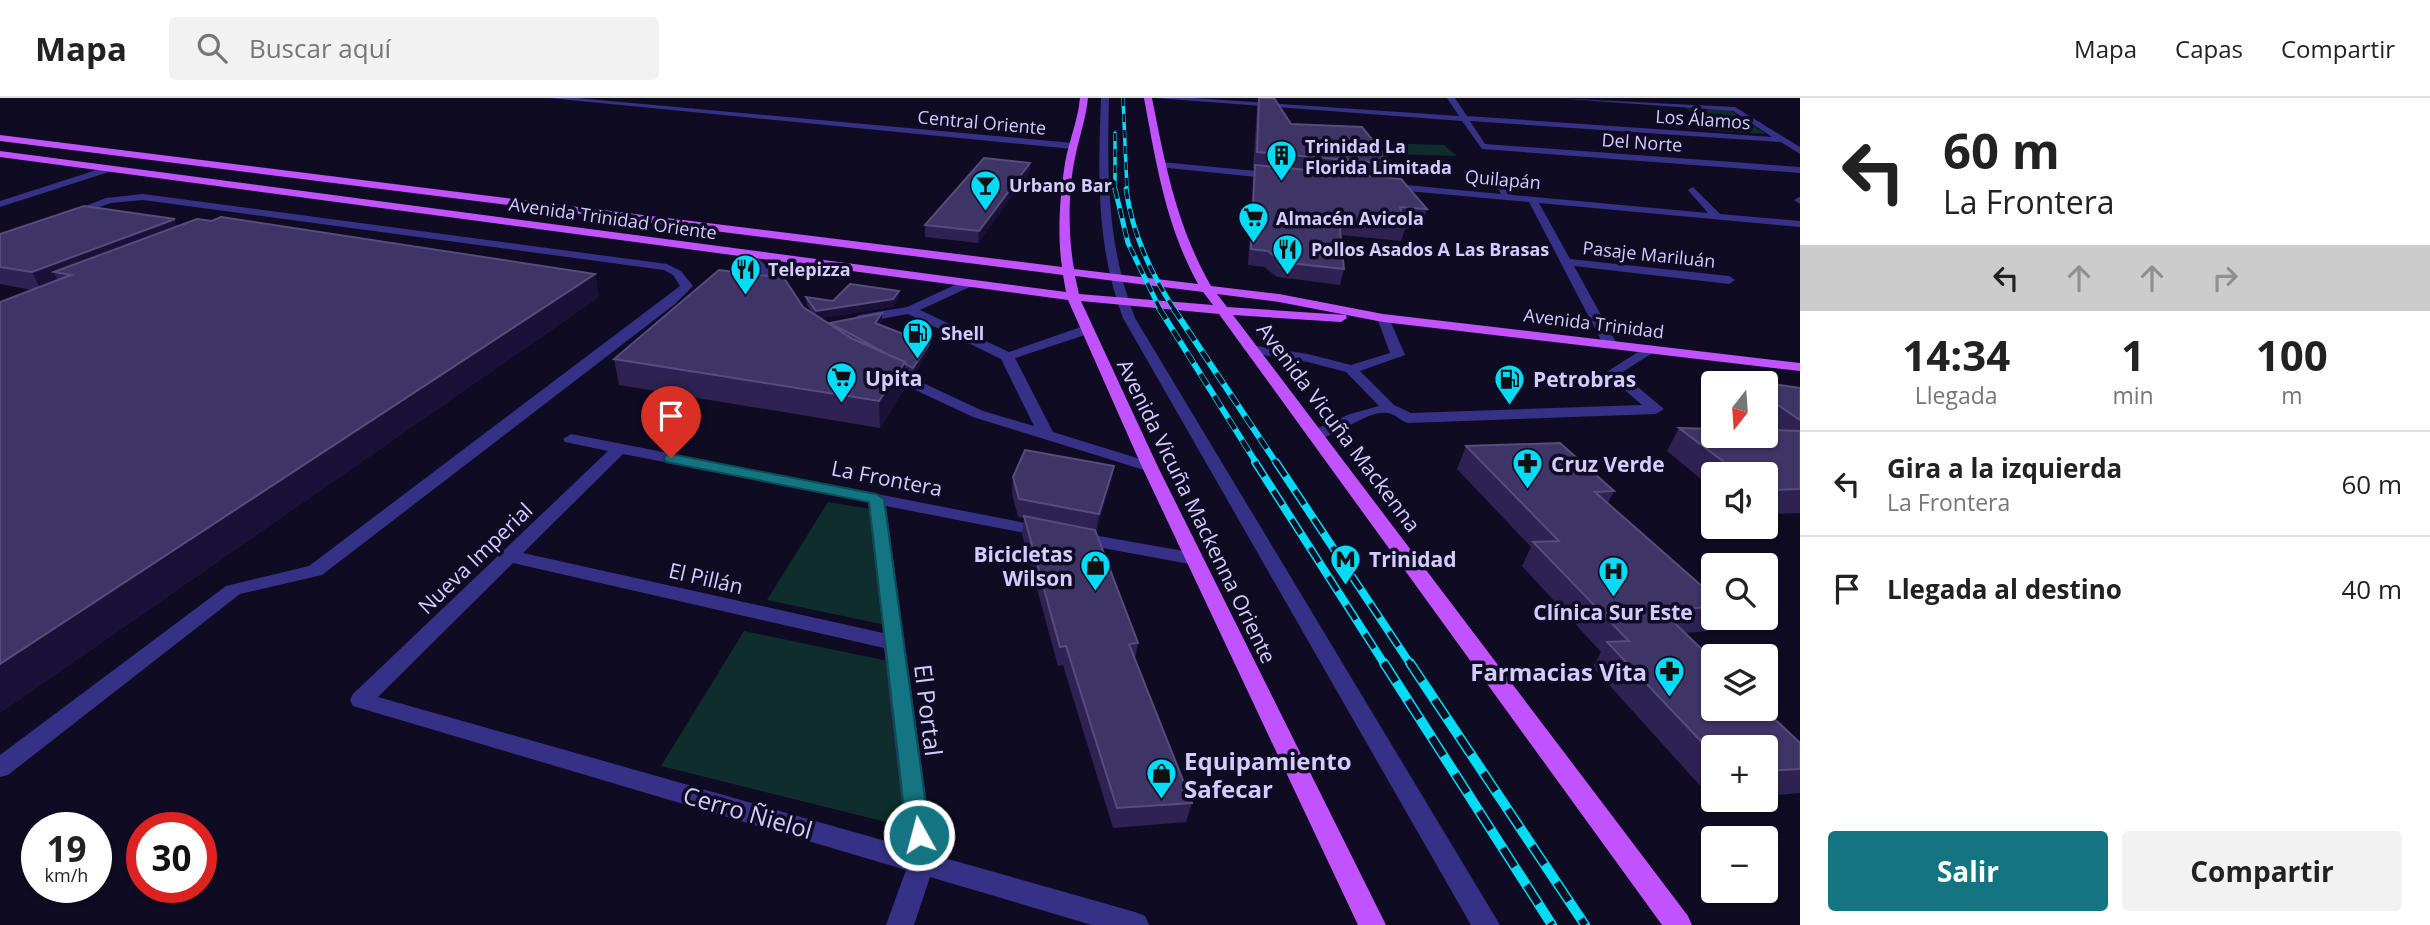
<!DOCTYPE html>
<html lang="es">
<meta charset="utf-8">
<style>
:root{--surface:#fff;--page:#f2f2f2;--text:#222;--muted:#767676;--line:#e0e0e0;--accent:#137582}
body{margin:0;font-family:"Open Sans",sans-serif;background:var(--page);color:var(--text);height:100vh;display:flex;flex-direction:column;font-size:26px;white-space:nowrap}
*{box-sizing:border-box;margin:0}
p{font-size:23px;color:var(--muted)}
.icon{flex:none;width:38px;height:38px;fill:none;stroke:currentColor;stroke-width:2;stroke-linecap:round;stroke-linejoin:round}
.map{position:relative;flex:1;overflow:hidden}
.drawer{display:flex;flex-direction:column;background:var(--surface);width:630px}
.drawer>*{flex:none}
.top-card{background:#fff;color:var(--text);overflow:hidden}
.needle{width:46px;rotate:197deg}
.buttons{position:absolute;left:1701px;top:273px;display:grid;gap:14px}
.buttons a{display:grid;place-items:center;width:77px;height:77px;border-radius:7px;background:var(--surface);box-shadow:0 2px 5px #0004;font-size:35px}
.speed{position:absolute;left:21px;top:714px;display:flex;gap:14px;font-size:35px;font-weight:700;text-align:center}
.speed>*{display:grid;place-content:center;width:91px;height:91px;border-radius:50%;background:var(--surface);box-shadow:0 2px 5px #0004;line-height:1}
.speed small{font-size:18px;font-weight:400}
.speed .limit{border:10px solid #d22;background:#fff;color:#111}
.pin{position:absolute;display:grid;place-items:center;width:60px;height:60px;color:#fff;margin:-72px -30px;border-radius:50% 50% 50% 0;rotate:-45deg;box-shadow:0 0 7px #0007}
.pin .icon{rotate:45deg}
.me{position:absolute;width:77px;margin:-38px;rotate:353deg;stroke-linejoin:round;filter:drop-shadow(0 0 5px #0008)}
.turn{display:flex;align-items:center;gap:24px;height:147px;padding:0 28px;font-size:32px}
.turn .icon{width:91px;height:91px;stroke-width:2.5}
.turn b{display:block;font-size:49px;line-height:60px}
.lanes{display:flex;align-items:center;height:66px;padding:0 28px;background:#0003;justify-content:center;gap:35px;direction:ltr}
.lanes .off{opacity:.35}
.eta{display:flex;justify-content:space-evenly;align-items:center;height:119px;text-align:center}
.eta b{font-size:42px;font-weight:700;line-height:49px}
.button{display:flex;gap:14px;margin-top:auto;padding:14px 28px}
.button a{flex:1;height:80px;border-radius:7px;background:var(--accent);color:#fff;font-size:28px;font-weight:700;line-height:80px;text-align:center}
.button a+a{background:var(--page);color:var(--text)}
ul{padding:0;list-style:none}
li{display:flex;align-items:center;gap:21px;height:105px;padding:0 28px;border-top:2px solid var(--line)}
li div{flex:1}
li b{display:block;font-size:26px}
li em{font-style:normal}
header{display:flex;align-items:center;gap:42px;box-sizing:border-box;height:98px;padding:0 35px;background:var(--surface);border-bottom:2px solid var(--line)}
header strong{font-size:33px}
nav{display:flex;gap:38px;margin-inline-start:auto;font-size:24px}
.search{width:490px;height:63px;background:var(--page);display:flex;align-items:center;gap:18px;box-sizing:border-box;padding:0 24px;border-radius:7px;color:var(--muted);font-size:26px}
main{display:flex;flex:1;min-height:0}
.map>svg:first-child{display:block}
.green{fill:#0e2d2c}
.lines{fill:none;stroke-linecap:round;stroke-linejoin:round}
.minor{fill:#363186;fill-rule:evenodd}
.major{fill:#c153ff;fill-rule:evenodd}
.rail-far4-casing{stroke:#00dbf7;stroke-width:3.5}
.rail-far3-casing{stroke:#00dbf7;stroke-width:5}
.rail-far2-casing{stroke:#00dbf7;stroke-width:6}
.rail-far1-casing{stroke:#00dbf7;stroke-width:8}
.rail-casing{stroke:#00dbf7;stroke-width:10}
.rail-far4{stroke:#0f0b22;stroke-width:2.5;stroke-dasharray:8;stroke-linecap:butt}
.rail-far3{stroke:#0f0b22;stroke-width:3.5;stroke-dasharray:10;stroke-linecap:butt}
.rail-far2{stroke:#0f0b22;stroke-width:4.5;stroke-dasharray:13;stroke-linecap:butt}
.rail-far1{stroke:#0f0b22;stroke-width:5;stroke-dasharray:17;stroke-linecap:butt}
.rail{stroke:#0f0b22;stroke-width:7;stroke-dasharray:22;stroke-linecap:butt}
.wall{fill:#2d2252}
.shaded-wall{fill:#191137}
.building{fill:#3e3465;stroke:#564c7d;stroke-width:2}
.route{fill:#137582;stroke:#0c4c54;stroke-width:2}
.labels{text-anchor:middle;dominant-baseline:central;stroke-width:7;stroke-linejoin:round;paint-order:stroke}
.far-street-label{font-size:18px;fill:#d3ccff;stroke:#0f0b22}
.far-poi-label{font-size:18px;font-weight:bold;fill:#d3ccff;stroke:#0f0b22;text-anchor:start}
.poi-label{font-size:21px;font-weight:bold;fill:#d3ccff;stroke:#0f0b22;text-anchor:start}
.street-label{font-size:21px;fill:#d3ccff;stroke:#0f0b22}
.near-poi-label{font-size:24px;font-weight:bold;fill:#d3ccff;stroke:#0f0b22;text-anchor:end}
.near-street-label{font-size:24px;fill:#d3ccff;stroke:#0f0b22}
</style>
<header>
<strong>Mapa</strong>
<div class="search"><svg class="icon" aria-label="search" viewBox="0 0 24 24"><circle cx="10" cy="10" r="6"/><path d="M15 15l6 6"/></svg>Buscar aquí</div>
<nav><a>Mapa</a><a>Capas</a><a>Compartir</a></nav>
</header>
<main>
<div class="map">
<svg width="1800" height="827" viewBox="0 0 1800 827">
<rect width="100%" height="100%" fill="#0f0b22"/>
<path class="green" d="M1686,10L1731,13L1766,36L1716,33Z
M1379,45L1444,47L1457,58L1390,56Z
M828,404L883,413L895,529L767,502Z
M744,533L893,564L910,730L661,668Z"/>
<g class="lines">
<path class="minor" d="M549,0H577L1073,45L1077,48L1073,51Z
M1101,0H1109C1107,76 1107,148 1135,220L1500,827H1471L1123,220C1096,148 1098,76 1101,0Z
M1156,0H1193L1459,18L1447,0H1455L1467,18L1772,39L1733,13L1554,0L1735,9L1800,49V56L1781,44L1470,23L1485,46L1800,69V75L1482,51L1462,23Z
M1161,64L1277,75L1282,78L1277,81L1158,69V65Z
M109,68L114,71L112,73L0,109V103Z
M1497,75L1502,78L1512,97L1708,115L1688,92L1693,89L1720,116L1800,123V129L1539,105L1570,161L1729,178L1735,182L1729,186L1574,168L1617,246L1610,250L1603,246L1529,104L1385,91L1380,88L1385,85L1501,96L1492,78Z
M143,96L667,166L681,173L693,188L675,206L322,477L240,496L8,677L0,679V657L226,488L309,468L680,188L673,177L664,172L143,102L111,105L70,119L65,116L106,100Z
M1799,99H1800V106L1794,102Z
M743,154H751L793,192V198H785L743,158Z
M968,181L974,185L972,188L920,212L1009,254L1081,229H1091V235L1015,260L1053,334L1156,366L1158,369L1156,372H1144L973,319L879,275V269H889L983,313L1034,328L1001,261L908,216L859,225L853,221L859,217L907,209Z
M1383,216L1389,220L1405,257L1360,273L1394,307L1411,315L1642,307L1605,275L1649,247L1654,248V254L1621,275L1664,311L1656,316L1408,325C1401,323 1395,316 1388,315C1364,311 1332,346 1309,340L1307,337L1309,334L1350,316L1379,308L1346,274L1308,264L1250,255L1243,251L1250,247L1308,256L1351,267L1390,255L1377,220Z
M571,336L1051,430L1054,434L1051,438L1045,439L886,408L934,757L1135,814L1145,818L1149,827H1092L930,779L914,827H886L906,772L353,608L350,602L353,596L608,353L565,344L563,341ZM623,356L868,404L883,535L523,455ZM513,465L884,550L907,749L378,599Z
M1076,434L1195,455L1204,461L1195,467L1070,444L1067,440L1070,436Z"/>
<path class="major" d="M1080,0H1088C1086,21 1079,39 1075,60C1068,93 1068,137 1074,171L1198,186C1166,128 1156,65 1144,0H1152C1165,66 1177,129 1211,188L1279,196L1383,216L1800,265V273L1383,224L1279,204L1217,196L1227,209L1346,217L1347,220L1341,224L1233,217L1688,818L1692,827H1662L1219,216L1081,203L1158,369L1386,827H1358L1142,369L1068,202L0,59V53L1066,194L1063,177L0,43V37L1062,169C1057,136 1060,98 1065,65C1069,43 1078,22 1080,0ZM1075,178L1203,194L1213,207L1079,196Z"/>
<defs>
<path id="rail-far4" d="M1123,0L1127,92
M1115,35V92"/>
<path id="rail-far3" d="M1115,91L1128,145L1160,211
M1126,91C1132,135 1150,174 1174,211"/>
<path id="rail-far2" d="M1159,210L1257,366
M1173,210L1277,366"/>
<path id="rail-far1" d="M1255,364L1385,567
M1276,364L1411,567"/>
<path id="rail" d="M1384,565L1552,827
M1410,565L1585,827"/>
</defs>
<use href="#rail-far4" class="rail-far4-casing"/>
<use href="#rail-far3" class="rail-far3-casing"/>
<use href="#rail-far2" class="rail-far2-casing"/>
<use href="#rail-far1" class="rail-far1-casing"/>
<use href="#rail" class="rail-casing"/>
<use href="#rail-far4" class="rail-far4"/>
<use href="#rail-far3" class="rail-far3"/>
<use href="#rail-far2" class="rail-far2"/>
<use href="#rail-far1" class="rail-far1"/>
<use href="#rail" class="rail"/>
</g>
<path class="wall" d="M1259,0H1274L1291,26L1392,66L1388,80L1427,111L1422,126L1404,124L1406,129L1401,143L1340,137L1344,171L1340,187L1277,179L1264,169L1248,167L1253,81L1255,70H1253L1257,10Z
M1030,65L1029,75L978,145L925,139V127Z
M178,128L595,176L599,199L0,615V204L32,192L0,186V136Z
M806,199L833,203L899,201L893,209L821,220L830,226V225L882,223L879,227L929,246L928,254L913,278L905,274V290L880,330L619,287L614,261L803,209L812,215L807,207Z
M1766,285L1800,290V415L1766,416V376H1713V391L1667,353L1679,330L1767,332L1766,331Z
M1466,348L1614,393L1608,405L1713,498V520H1718L1709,533L1685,535L1800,645V695L1766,698V649H1713V701H1712L1593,569L1601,554L1522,468L1531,449L1457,371Z
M1114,368L1111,385L1096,434L1138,545L1135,561L1192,705L1186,724L1113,730L1063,567L1058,568L1022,436L1024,420L1018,419L1012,396L1013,379Z"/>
<path class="shaded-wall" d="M1030,65L1029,75L978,145L979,133Z
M175,121L182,139L71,177L54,174L60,187L42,194L32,174Z
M595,176L599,199L0,615V566Z
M899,193V201L893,209L816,221V213Z
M882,215V223L875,233V225Z
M929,246L928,254L913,278V270Z
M905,264V290L880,330L879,303Z
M1114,368L1111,385L1096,434L1099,416Z"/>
<path class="building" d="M1259,0H1274L1291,26L1362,29L1392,66L1257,54Z
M984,60L1030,65L979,133L925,127Z
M1255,67L1401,81L1427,111L1400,109L1406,129L1339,122L1344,171L1281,164L1268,153L1251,151Z
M84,108L175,121L32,174L0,169V136Z
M221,119L595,176L0,566V204L71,177L54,174L197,121L212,123Z
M719,172L784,180L803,209L853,241L905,264L879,303L614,261Z
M850,186L899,193L893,201L816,213L806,199L833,203Z
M882,215L875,225L929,246L913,270L904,265L905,264L887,256L830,225Z
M1739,282L1766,285H1744Z
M1766,285L1800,290V322L1766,299Z
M1679,330L1713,331V338H1766V332L1800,333V391L1766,392V376H1740Z
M1560,345L1614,393L1595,394L1713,498V509L1661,512L1713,562V611H1764L1800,645V671L1766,673V649H1713V656L1607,544L1629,543L1533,444L1559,443L1466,348Z
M1025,352L1114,368L1099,416L1019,401L1013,379Z
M1024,418L1095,432L1138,545L1129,546L1192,705L1117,710L1066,548L1060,549Z"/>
<path class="route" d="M671,356L876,396L884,401L930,737L927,744L919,747L911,744L907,737L869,404L666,364L664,360L666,357Z"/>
<defs>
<symbol id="building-pin" viewBox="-11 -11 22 30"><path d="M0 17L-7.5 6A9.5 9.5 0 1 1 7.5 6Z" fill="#00dbf7" stroke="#0f0b22"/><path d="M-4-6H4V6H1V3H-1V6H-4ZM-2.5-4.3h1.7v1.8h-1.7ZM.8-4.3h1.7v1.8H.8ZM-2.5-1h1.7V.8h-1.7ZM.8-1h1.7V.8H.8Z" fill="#111"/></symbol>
<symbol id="bar-pin" viewBox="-11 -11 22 30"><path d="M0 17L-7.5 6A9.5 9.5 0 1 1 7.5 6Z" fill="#00dbf7" stroke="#0f0b22"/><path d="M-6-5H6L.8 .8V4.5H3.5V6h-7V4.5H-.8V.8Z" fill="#111"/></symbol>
<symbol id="supermarket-pin" viewBox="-11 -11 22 30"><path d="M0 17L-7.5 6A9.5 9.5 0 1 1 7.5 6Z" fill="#00dbf7" stroke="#0f0b22"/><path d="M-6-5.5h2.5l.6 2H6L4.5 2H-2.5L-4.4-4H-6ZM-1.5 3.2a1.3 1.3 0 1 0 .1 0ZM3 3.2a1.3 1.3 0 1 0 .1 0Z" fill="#111"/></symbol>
<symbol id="restaurant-pin" viewBox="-11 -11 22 30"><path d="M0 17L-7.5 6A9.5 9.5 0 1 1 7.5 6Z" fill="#00dbf7" stroke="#0f0b22"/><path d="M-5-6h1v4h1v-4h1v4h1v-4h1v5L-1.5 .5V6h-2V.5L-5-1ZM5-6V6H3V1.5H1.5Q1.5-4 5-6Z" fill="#111"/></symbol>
<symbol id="fuel-pin" viewBox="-11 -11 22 30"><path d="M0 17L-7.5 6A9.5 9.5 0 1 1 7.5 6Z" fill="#00dbf7" stroke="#0f0b22"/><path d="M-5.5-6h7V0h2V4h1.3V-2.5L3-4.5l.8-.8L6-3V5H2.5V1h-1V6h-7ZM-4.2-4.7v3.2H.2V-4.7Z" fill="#111"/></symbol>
<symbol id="pharmacy-pin" viewBox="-11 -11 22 30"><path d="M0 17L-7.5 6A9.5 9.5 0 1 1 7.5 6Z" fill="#00dbf7" stroke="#0f0b22"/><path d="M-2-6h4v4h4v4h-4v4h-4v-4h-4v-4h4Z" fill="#111"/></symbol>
<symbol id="metro-pin" viewBox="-11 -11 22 30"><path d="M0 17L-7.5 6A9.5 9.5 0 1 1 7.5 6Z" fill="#00dbf7" stroke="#0f0b22"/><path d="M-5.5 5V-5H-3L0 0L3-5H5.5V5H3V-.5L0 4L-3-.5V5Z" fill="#111"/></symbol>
<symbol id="shop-pin" viewBox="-11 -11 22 30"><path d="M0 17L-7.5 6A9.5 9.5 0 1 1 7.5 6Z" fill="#00dbf7" stroke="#0f0b22"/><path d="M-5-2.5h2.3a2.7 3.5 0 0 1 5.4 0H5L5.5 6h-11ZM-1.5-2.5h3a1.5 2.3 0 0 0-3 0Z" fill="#111"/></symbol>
<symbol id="hospital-pin" viewBox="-11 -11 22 30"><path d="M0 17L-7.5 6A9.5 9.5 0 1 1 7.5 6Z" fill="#00dbf7" stroke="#0f0b22"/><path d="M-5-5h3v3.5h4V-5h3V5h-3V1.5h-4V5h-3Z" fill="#111"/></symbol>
</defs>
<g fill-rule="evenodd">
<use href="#building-pin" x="1264" y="40" width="35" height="47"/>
<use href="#bar-pin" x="968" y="70" width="35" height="47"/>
<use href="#supermarket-pin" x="1236" y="102" width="35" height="47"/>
<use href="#restaurant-pin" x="1270" y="134" width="35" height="47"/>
<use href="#restaurant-pin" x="728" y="154" width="35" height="47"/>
<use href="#fuel-pin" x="900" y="218" width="35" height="47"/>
<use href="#supermarket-pin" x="824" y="262" width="35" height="47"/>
<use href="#fuel-pin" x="1492" y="264" width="35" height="47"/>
<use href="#pharmacy-pin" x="1510" y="348" width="35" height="47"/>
<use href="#metro-pin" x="1328" y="444" width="35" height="47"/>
<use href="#shop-pin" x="1078" y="450" width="35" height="47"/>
<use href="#hospital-pin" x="1596" y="456" width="35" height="47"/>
<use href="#pharmacy-pin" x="1652" y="556" width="35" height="47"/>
<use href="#shop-pin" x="1144" y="658" width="35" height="47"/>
</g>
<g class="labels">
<g class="far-street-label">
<text transform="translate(1703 21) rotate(4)">Los Álamos</text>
<text transform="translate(982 24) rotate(5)">Central Oriente</text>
<text transform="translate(1642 44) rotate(4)">Del Norte</text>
<text transform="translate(1503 81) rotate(5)">Quilapán</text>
<text transform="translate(613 120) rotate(8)">Avenida Trinidad Oriente</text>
<text transform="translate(1649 156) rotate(6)">Pasaje Mariluán</text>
<text transform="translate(1594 225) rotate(7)">Avenida Trinidad</text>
</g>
<g class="far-poi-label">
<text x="1305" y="48">Trinidad La<tspan x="1305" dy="21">Florida Limitada</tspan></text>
<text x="1009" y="87">Urbano Bar</text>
<text x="1276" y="120">Almacén Avicola</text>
<text x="1311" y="151">Pollos Asados A Las Brasas</text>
<text x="768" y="171">Telepizza</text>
<text x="941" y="235">Shell</text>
</g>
<g class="poi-label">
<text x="865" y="280">Upita</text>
<text x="1533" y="281">Petrobras</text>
<text x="1551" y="366">Cruz Verde</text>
<text x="1073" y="456" text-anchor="end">Bicicletas<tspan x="1073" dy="24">Wilson</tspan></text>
<text x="1369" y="461">Trinidad</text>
<text x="1613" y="514" text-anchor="middle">Clínica Sur Este</text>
</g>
<g class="street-label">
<text transform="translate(1339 329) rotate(53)">Avenida Vicuña Mackenna</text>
<text transform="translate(887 380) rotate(11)">La Frontera</text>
<text transform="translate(1197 413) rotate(64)">Avenida Vicuña Mackenna Oriente</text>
<text transform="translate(475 460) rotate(-44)">Nueva Imperial</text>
<text transform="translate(706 480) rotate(13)">El Pillán</text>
</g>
<g class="near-poi-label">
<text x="1647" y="573">Farmacias Vita</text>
<text x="1184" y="662" text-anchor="start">Equipamiento<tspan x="1184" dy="28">Safecar</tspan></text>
</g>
<g class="near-street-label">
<text transform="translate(929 612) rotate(83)">El Portal</text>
<text transform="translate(748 714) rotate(16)">Cerro Ñielol</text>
</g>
</g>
</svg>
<div class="buttons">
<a><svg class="needle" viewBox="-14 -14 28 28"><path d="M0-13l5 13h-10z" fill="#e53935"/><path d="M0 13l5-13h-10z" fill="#767676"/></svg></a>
<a><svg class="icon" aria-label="sound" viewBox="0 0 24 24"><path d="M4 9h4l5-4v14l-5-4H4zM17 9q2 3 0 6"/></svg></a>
<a><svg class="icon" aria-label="search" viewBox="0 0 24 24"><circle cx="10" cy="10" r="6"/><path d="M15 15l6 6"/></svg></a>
<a><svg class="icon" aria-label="layers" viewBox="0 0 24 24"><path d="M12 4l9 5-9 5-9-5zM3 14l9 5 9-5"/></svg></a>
<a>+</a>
<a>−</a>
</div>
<div class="speed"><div>19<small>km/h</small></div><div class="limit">30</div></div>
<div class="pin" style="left:671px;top:360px;background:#d93025"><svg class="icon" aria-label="arrive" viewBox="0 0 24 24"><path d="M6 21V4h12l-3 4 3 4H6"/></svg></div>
<svg class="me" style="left:919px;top:737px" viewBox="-20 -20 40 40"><circle r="17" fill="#137582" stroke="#fff" stroke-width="3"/><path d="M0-11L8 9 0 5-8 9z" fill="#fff"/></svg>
</div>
<section class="drawer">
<div class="top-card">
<div class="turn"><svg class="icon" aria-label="left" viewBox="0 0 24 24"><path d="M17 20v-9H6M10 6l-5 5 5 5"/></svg><div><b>60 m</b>La Frontera</div></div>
<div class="lanes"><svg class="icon" aria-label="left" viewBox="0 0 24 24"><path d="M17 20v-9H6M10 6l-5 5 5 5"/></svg><svg class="icon off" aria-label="ahead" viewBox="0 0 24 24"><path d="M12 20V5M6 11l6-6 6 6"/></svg><svg class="icon off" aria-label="ahead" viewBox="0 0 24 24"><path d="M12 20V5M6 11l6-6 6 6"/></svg><svg class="icon off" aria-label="right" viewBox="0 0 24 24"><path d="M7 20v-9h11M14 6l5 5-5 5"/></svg></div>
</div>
<div class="eta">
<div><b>14:34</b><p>Llegada</p></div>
<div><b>1</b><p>min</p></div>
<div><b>100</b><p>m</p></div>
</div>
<ul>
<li><svg class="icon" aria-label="left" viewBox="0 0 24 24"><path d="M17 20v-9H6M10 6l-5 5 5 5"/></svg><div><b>Gira a la izquierda</b><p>La Frontera</p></div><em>60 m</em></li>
<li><svg class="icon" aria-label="arrive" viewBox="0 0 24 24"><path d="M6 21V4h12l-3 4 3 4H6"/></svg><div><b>Llegada al destino</b></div><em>40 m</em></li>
</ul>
<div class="button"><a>Salir</a><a>Compartir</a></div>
</section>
</main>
